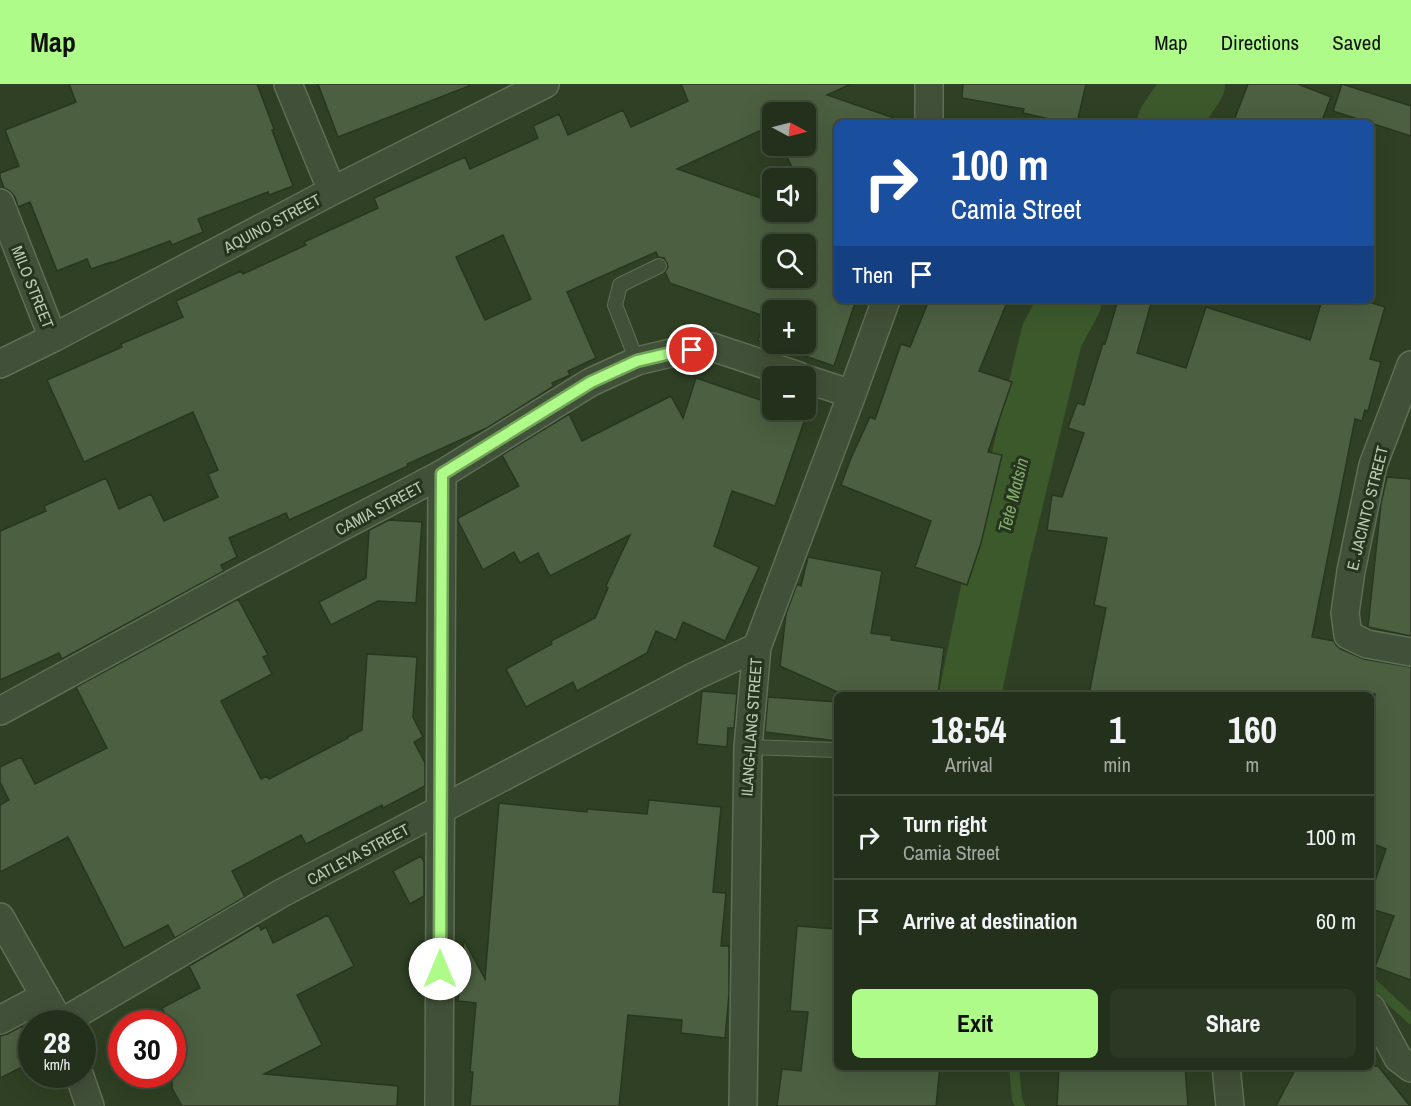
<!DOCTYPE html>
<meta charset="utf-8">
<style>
:root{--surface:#23301b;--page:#2b3824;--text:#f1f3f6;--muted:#a3a9a3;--line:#404b3a;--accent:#affb89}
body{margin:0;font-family:"Archivo Narrow",sans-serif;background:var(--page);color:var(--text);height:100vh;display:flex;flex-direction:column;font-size:22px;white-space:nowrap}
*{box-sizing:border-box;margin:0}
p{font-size:20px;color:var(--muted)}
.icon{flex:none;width:33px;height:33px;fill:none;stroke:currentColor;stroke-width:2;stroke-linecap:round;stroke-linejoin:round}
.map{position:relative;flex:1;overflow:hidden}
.panel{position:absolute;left:834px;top:608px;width:540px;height:378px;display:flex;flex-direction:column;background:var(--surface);border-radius:9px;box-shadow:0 6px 24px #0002,0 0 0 2px var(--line)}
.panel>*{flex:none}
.top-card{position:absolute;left:834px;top:36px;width:540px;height:183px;border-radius:9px;box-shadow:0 6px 24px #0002,0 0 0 2px var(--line);background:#1a4fa0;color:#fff;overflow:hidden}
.needle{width:39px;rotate:97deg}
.tools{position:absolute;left:762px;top:18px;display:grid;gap:12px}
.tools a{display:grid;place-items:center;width:54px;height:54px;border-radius:9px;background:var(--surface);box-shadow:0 6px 24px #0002,0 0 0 2px var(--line);font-size:30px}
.speed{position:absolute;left:18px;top:926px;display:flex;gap:12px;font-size:30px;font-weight:700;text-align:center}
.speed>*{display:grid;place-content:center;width:78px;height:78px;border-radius:50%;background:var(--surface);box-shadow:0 6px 24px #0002,0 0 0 2px var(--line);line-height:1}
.speed small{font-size:15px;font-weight:400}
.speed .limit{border:9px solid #d22;background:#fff;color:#111}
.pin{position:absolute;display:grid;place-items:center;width:51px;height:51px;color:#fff;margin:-26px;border:3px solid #fff;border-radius:50%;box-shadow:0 2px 6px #0007}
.me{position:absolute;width:66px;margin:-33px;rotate:0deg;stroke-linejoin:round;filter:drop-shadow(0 0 4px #0008)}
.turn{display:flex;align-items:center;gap:21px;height:126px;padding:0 18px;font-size:27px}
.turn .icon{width:78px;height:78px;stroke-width:2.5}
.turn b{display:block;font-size:42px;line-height:51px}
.then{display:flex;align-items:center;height:57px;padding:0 18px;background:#0003;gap:12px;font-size:22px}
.eta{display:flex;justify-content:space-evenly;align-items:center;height:102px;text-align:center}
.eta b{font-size:36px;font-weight:700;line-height:42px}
.action{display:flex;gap:12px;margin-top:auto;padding:12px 18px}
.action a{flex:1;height:69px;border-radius:9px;background:var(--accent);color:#111;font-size:24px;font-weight:700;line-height:69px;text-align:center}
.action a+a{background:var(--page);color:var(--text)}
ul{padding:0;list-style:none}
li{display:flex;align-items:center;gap:18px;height:84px;padding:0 18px;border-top:2px solid var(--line)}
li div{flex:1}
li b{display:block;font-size:22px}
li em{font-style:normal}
header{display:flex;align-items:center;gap:36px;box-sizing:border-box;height:84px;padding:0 30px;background:var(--accent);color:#111}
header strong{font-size:28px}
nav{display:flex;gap:33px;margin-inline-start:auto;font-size:21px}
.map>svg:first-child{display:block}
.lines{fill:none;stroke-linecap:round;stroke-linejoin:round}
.stream{stroke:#3c592c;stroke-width:10}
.river{stroke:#3c592c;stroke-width:62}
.building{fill:#4c5f40;stroke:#28371f;stroke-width:1.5;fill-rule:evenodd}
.service-casing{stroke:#5f6e56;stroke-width:16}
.minor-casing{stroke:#5f6e56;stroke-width:30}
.service{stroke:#415038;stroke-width:14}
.minor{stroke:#415038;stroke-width:27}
.route-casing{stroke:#72a359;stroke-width:15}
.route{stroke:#affb89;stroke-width:10}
.labels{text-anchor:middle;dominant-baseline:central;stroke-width:6;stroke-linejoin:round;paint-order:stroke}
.street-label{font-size:16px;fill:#bccbb5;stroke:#26351d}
.water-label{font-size:18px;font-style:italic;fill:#84aa6d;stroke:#26351d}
</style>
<header>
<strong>Map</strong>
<nav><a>Map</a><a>Directions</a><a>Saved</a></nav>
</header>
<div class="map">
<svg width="1411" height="1022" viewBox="0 0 1411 1022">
<rect width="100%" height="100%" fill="#2f4024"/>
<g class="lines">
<path class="stream" d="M1371,898L1411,935
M1014,982L1017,1015L1020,1022"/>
<path class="river" d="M1168,39L1194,0
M970,610L1000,467L1052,251L1071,216"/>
</g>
<path class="building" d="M69,0H257L274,45L272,46L293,102L269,111L268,108L198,135L203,148L172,161L170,157L111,179V178L91,185L87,175L57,187L30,118L18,123L15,113L10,107L4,104L0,93V89L19,82L5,46L76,18Z
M318,0H469V2L338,53Z
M681,0H851L827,11L894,34V39H837V216H856L834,282L758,256L767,233L670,199L665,188L668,183L667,179L664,174L658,173L656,168L567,208L596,274L568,287L570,291L552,299L554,302L487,344L407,380L408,382L289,436L286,429L229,454L237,473L221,481L224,487L62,575L59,569L0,596V447L46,427L44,422L106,394L119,425L151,410L164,437L218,413L208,390L218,386L193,328L84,378L47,296L122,263L121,260L183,233L176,217L241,187L243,190L306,161L304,158L378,124L374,114L465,73L470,85L538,54L533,42L559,30L568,51L623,26L631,43L688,17ZM772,28H806V62H782L797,94H806V114L813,132L801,128H772V118L677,85L772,41ZM503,151L531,215L485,236L456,173ZM772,160H806V194H772ZM772,226H806V260H772Z
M963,0H1086L1077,39H1067L1023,29L1024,25L962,14Z
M1248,0H1298L1331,13L1321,39H1233Z
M1342,0L1411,22V52L1333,27Z
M929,216H1008L979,287L1012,298L988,368L1002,371L981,459L967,501L915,483L931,437L841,401L851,374L870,333L875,335L901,260L910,263Z
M1118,216H1152L1137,269L1186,284L1206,223L1310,256L1322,216H1362L1385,223L1370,275L1381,278L1368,327L1365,326L1362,337L1355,335L1312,553L1334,557L1336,561L1341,565L1364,575L1411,583V896L1375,883L1394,832L1371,825V809L1386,765L1371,759V635L1375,610H1089L1106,524L1094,521L1107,454L1047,446L1052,411L1062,413L1084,349L1068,344L1077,319L1084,321L1103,259L1105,260Z
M696,294L772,320V326H788L806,332L775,422L732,407L714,462L759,483L725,557L683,538L676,556L656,547L647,569L577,607L573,598L526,623L506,585L552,560L551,557L595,534L608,504L606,502L630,451L550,492L538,469L520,479L514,468L483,486L458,437V434L519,402L502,371L569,330L582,357L671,312L683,334Z
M1387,393L1411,395V552L1368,543L1381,419Z
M389,436L422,438L416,519L378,517L331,541L319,518L366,494L369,446Z
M808,473L882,487L871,549L892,552L891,556L944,564L938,610H842L780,582L786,530L797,500L801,502Z
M238,515L268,571L263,573L272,590L221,617L261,695L267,692L269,695L348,654L347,653L362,646L367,570L417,573L413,633L423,653L414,658L425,679V702L383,724L382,721L306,760L301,751L232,787L245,813L175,854L168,841L124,864L68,753L0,788V721L9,716L0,698V683L21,673L35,700L107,664L76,603Z
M702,607L737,610L734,644H728L727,663L697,660Z
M768,613L837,618V657L765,648Z
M649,716L721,723L713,808L726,809L721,862H729V911L725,954L681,949L682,936L628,931L619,1022H470L473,988H470L476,919L458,917L464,856L485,895L499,719L587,728V725L647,730Z
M421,772L424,778V812L410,820L393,787Z
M328,831L354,882L297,911L322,961L264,990L398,1002L397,1022H182L172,1004V939H169L162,924L200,904L189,882L259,841L261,846L266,843L273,859Z
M797,842L837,845V982H940L936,1022H777L782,985L801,987L808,928L790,927Z
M22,942L32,961V978L0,994V952L7,950Z
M1059,982H1100V987L1185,982L1188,1022H1057Z
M1297,982H1378L1410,1022H1276Z"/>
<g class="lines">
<defs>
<path id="service" d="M637,277L615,221L620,201L659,182
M748,663L837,666"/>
<path id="minor" d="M288,0L332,107
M929,39V0
M0,119L53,254
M0,280L53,254L332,107L545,0
M1411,281L1373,381L1351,487L1345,529L1348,551L1367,560L1411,568
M806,295L852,310
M0,627L238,497L442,390L591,298L637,277L671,269L712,263L799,292
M0,833L60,939
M1371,924L1398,974L1411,984
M0,936L45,912
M61,939L280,810L695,592L757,563
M1226,982L1230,1022
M79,990L90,1022
M439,1022L442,390
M743,1022L748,663L757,563L852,310L886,216"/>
</defs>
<use href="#service" class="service-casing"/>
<use href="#minor" class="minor-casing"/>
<use href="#service" class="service"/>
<use href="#minor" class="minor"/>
</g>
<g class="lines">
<defs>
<path id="route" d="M440,885L442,390L591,298L637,277L671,269L692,266"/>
</defs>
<use href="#route" class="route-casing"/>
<use href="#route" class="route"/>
</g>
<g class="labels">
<g class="street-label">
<text transform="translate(272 139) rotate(-28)">AQUINO STREET</text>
<text transform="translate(33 203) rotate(68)">MILO STREET</text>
<text transform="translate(379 424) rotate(-28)">CAMIA STREET</text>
<text transform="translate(1367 424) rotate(-76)">E. JACINTO STREET</text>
<text transform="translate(751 643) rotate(-86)">ILANG-ILANG STREET</text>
<text transform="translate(358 770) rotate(-28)">CATLEYA STREET</text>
</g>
<g class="water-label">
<text transform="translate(1013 411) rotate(-76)">Tete Matsin</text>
</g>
</g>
</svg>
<div class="tools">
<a><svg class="needle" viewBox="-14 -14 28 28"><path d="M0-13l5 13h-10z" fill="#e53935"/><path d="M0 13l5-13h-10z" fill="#a3a9a3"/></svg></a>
<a><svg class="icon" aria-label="sound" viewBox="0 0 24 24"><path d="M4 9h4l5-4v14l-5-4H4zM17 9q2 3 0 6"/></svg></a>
<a><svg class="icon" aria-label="search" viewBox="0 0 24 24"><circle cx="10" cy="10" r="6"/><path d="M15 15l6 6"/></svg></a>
<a>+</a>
<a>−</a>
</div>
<div class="speed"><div>28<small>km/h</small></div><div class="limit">30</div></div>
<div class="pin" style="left:692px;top:266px;background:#d93025"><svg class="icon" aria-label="arrive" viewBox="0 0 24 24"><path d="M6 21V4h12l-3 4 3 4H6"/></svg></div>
<svg class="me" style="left:440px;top:885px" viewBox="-20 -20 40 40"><circle r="19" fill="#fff"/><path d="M0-13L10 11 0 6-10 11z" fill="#affb89"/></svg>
<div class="top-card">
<div class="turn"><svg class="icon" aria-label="right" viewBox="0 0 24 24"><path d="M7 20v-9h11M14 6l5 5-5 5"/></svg><div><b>100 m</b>Camia Street</div></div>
<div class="then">Then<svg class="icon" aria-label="arrive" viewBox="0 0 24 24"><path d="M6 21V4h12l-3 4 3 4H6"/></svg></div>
</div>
<section class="panel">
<div class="eta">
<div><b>18:54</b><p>Arrival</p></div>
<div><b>1</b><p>min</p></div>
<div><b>160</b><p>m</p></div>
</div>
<ul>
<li><svg class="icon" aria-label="right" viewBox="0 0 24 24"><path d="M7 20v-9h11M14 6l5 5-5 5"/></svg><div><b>Turn right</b><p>Camia Street</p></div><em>100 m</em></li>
<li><svg class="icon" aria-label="arrive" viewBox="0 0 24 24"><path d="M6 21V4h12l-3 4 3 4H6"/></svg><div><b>Arrive at destination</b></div><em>60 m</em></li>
</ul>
<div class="action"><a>Exit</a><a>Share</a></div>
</section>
</div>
